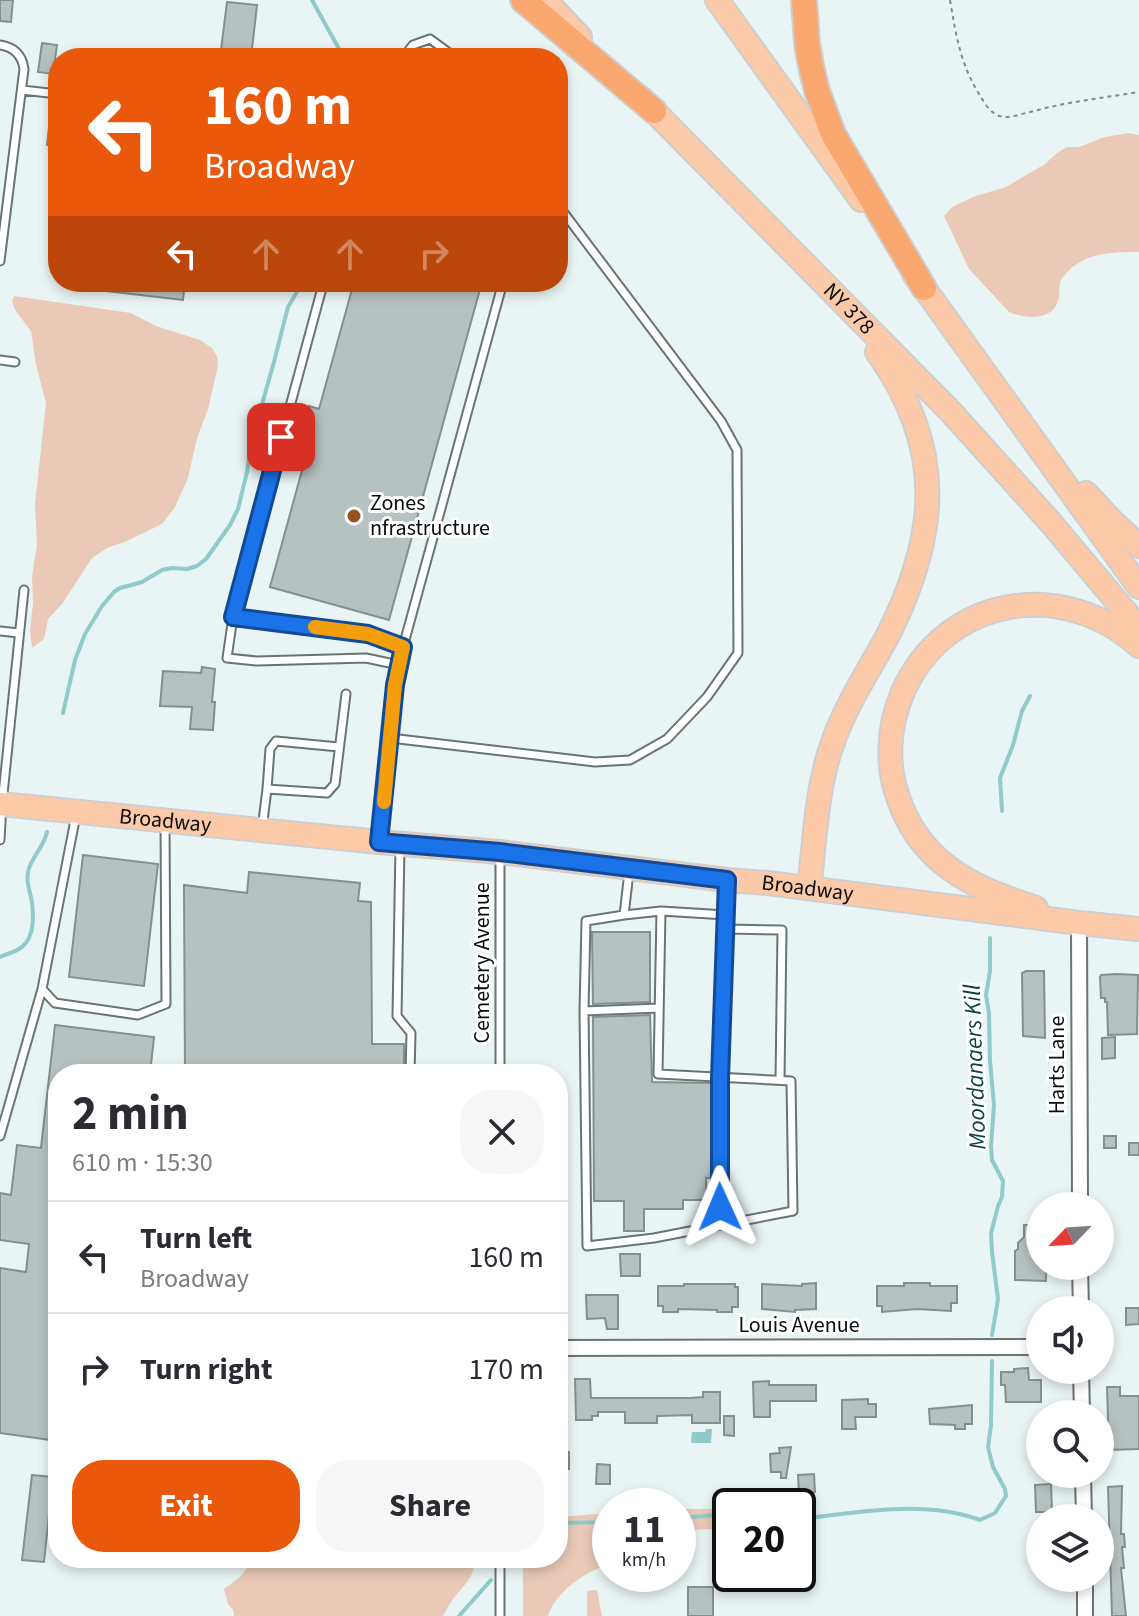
<!DOCTYPE html>
<meta charset="utf-8">
<style>
:root{--surface:#fff;--page:#f7f7f7;--text:#2b2b33;--muted:#7c7c81;--line:#e1e1e2;--accent:#ea580c}
body{margin:0;font-family:"Source Sans 3",sans-serif;background:var(--page);color:var(--text);height:100vh;display:flex;flex-direction:column;font-size:30px;white-space:nowrap}
*{box-sizing:border-box;margin:0}
p{font-size:26px;color:var(--muted)}
.icon{flex:none;width:44px;height:44px;fill:none;stroke:currentColor;stroke-width:2;stroke-linecap:round;stroke-linejoin:round}
.map{position:relative;flex:1;overflow:hidden}
.side{position:absolute;left:48px;top:1064px;width:520px;height:504px;display:flex;flex-direction:column;background:var(--surface);border-radius:32px;box-shadow:0 4px 12px #0003}
.side>*{flex:none}
.top-card{position:absolute;left:48px;top:48px;width:520px;height:244px;border-radius:32px;box-shadow:0 4px 12px #0003;background:#ea580c;color:#fff;overflow:hidden}
.needle{width:52px;rotate:245deg}
.buttons{position:absolute;left:1026px;top:1192px;display:grid;gap:16px}
.buttons a{display:grid;place-items:center;width:88px;height:88px;border-radius:50%;background:var(--surface);box-shadow:0 4px 12px #0003;font-size:40px}
.speed{position:absolute;left:592px;top:1488px;display:flex;gap:16px;font-size:40px;font-weight:700;text-align:center}
.speed>*{display:grid;place-content:center;width:104px;height:104px;border-radius:50%;background:var(--surface);box-shadow:0 4px 12px #0003;line-height:1}
.speed small{font-size:20px;font-weight:400}
.speed .limit{border:4px solid #111;border-radius:12px;background:#fff;color:#111}
.pin{position:absolute;display:grid;place-items:center;width:68px;height:68px;color:#fff;margin:-34px;border-radius:16px;box-shadow:0 4px 12px #0006}
.me{position:absolute;width:88px;margin:-44px;rotate:359deg;stroke-linejoin:round;filter:drop-shadow(0 0 6px #0008)}
.turn{display:flex;align-items:center;gap:28px;height:168px;padding:0 24px;font-size:36px}
.turn .icon{width:104px;height:104px;stroke-width:2.5}
.turn b{display:block;font-size:56px;line-height:68px}
.lanes{display:flex;align-items:center;height:76px;padding:0 24px;background:#0003;justify-content:center;gap:40px;direction:ltr}
.lanes .off{opacity:.35}
.round{display:grid;place-items:center;flex:none;width:84px;height:84px;border-radius:32px;background:var(--page)}
.summary{display:flex;align-items:center;justify-content:space-between;height:136px;padding:0 24px}
h1{font-size:48px;font-weight:700;line-height:60px}
.primary-button{display:flex;gap:16px;margin-top:auto;padding:16px 24px}
.primary-button a{flex:1;height:92px;border-radius:32px;background:var(--accent);color:#fff;font-size:32px;font-weight:700;line-height:92px;text-align:center}
.primary-button a+a{background:var(--page);color:var(--text)}
ul{padding:0;list-style:none}
li{display:flex;align-items:center;gap:24px;height:112px;padding:0 24px;border-top:2px solid var(--line)}
li div{flex:1}
li b{display:block;font-size:30px}
li em{font-style:normal}
.map>svg:first-child{display:block}
.green{fill:#eacab6}
.water{fill:#90cac9}
.lines{fill:none;stroke-linecap:round;stroke-linejoin:round}
.stream{stroke:#90cac9;stroke-width:4}
.building{fill:#b6c2c1;stroke:#848f8e;stroke-width:2}
.lane-casing{stroke:#697474;stroke-width:11}
.street-casing{stroke:#697474;stroke-width:18}
.primary-casing{stroke:#cecece;stroke-width:26}
.highway-casing{stroke:#cecece;stroke-width:28}
.path{stroke:#828a8a;stroke-width:2;stroke-dasharray:4 4;stroke-linecap:butt}
.lane{stroke:#fff;stroke-width:7}
.street{stroke:#fff;stroke-width:14}
.primary{stroke:#fccaa9;stroke-width:22}
.highway{stroke:#faa770;stroke-width:24}
.route-casing{stroke:#114b97;stroke-width:20}
.route{stroke:#1a73e8;stroke-width:14}
.slow{stroke:#f59e0b;stroke-width:14}
.poi-dot{fill:#955221;stroke:#fff;stroke-width:3}
.labels{text-anchor:middle;dominant-baseline:central;stroke-width:6;stroke-linejoin:round;paint-order:stroke}
.street-label{font-size:22px;fill:#080c0c;stroke:#fff}
.poi-label{font-size:22px;fill:#080c0c;stroke:#fff;text-anchor:start}
.water-label{font-size:24px;font-style:italic;fill:#0b4242;stroke:#fff}
</style>
<div class="map">
<svg width="1139" height="1616" viewBox="0 0 1139 1616">
<rect width="100%" height="100%" fill="#e9f4f4"/>
<path class="green" d="M1129,133L1139,135V252C1111,252 1082,252 1063,277C1057,284 1061,293 1058,301C1052,321 1025,319 1009,312L969,269L944,216L952,207L973,197L1006,187L1045,164L1057,153L1067,147H1079L1105,137Z
M14,296L131,313L156,326L200,340L212,348L217,356L218,366L208,409L197,438L188,478L175,507L162,524L127,541L107,548L92,558L62,604L48,619L44,639L32,648L30,630L33,603L32,576L37,545L35,504L46,403L36,364L31,331L15,310L12,301Z
M678,1509H722L730,1513V1526L720,1529L678,1530Z
M610,1513V1564C586,1571 556,1591 548,1616H523V1558H558V1517Z
M259,1558H475C475,1577 464,1585 453,1599C449,1604 447,1610 443,1616H234L233,1610L228,1604L224,1589L240,1577L250,1564Z
M597,1590L602,1616H587V1591Z"/>
<path class="water" d="M706,1429H712L711,1443H692L691,1441L692,1432H705Z"/>
<g class="lines">
<path class="stream" d="M312,0L344,58
M63,713L75,660L85,634L102,606L114,592L120,588L142,582L162,570L172,568L187,569L197,566L206,559L230,525L238,509L247,472L251,443L274,362L288,307L298,290L300,282
M1002,811L1000,778L1013,745L1022,711L1030,696
M990,938V971L986,995L989,1013L990,1061L994,1105L991,1146L992,1160L1003,1181L1002,1197L998,1206L991,1233L992,1252L998,1299L992,1335
M0,957C8,953 17,952 23,946C35,936 34,912 31,897C29,889 26,881 28,872C31,857 43,849 47,832
M678,1518L730,1514
M798,1519C858,1513 922,1499 980,1520L995,1513L1006,1496L1005,1489L993,1467L988,1447L991,1425L992,1361
M558,1523L610,1522
M459,1616L491,1580"/>
</g>
<path class="building" d="M0,0H13L11,22L0,21Z
M227,2L257,5L251,58H220Z
M42,43L57,45L53,74L38,72Z
M51,110H58V147L47,145Z
M89,282H185L183,300L89,289Z
M354,282H482L389,620L270,587L309,445L293,440L299,419L305,420L309,406L319,409Z
M202,667L215,669L212,702H215L213,730L190,729L192,707L160,706L163,671L201,673Z
M83,855L158,864L144,986L69,977Z
M249,872L360,883L358,901L371,902L372,1044H404V1074H185L184,885L247,893Z
M592,932H650V1002L593,1004Z
M1026,971H1044L1045,1038L1023,1036L1022,973Z
M1116,974L1138,975L1137,1034L1108,1035L1107,1002H1105V998H1101L1100,977L1101,975Z
M650,1015L652,1082L713,1083V1178H706V1200H683V1209H644V1231H624V1201H594L593,1017Z
M55,1025L154,1037L150,1074H58V1441L0,1433V1268L26,1272L29,1244L0,1240V1193L11,1195L17,1145L41,1148Z
M1115,1037V1058L1102,1059V1038Z
M1104,1136H1116V1148H1104Z
M1129,1143H1139V1155H1129Z
M1024,1225H1040V1266H1046V1281L1015,1280V1251L1018,1249V1243L1024,1237Z
M620,1254H640V1276H621Z
M816,1283V1309L795,1310V1312L762,1309V1284L802,1286V1284Z
M904,1283H930V1286H957V1303H951V1311L917,1309L882,1312V1306H877V1286H904Z
M684,1284H735V1287H738V1307H732V1312H717V1310L678,1309V1312H663V1306H658V1286H684Z
M586,1295H618V1329H607L605,1318L587,1319Z
M1126,1308H1139V1324L1126,1325Z
M1028,1368L1029,1380H1041V1402H1006L1005,1385H1001V1372H1014V1369Z
M575,1379H590L591,1398H690L703,1397V1392H720V1423H692V1415L657,1416V1423H625V1412H598V1416H592V1420H576Z
M769,1381V1385H816V1401H770V1417H754L753,1382Z
M1107,1387H1120V1396H1139V1449L1109,1450Z
M868,1399V1404H876V1417H855L856,1429H842V1400Z
M972,1405V1424H965V1429H955V1425L930,1424L929,1409Z
M724,1416H734V1436L724,1435Z
M791,1447L786,1478H781V1472H771L770,1454L780,1453L779,1448Z
M558,1452H569V1469H558Z
M597,1464L610,1465V1484H596Z
M814,1474L815,1492L799,1494L798,1475Z
M32,1475L53,1477L44,1562L22,1560Z
M1051,1484L1052,1512H1036L1035,1485Z
M1122,1486L1121,1534H1124L1125,1547H1122L1124,1568H1121L1126,1616H1112L1108,1487Z
M688,1587H713V1616H688Z"/>
<g class="lines">
<defs>
<path id="lane" d="M0,45C14,47 22,55 24,69L0,261
M403,58L413,45L430,39L456,58
M22,90L58,94
M0,360L15,362
M233,617L322,288L327,282
M0,631L19,633
M399,665L366,658L257,661L227,658L233,617L368,634L403,647
M390,738L595,762L630,760L667,739L707,697L738,653L737,450L721,421L558,205
M267,789L270,749L276,741L339,747
M76,815L42,989L55,1003L138,1015L166,1004L165,822
M262,829L267,789L327,793L335,784L346,694
M0,840L2,804L24,590
M379,840L395,685L403,647L503,282
M400,846L397,1016L411,1033L410,1074
M500,854V1074
M629,872L624,915L661,911L726,915
M624,915L586,921L584,1011L587,1246L654,1238L793,1211L791,1081L658,1074L661,911
M726,929L782,930L780,1080
M584,1011L659,1008
M0,1136L42,989
M719,1225L720,1078L727,884
M500,1558V1616"/>
<path id="street" d="M1079,923L1080,1206
M1080,1266L1081,1310
M558,1348L1040,1347
M1081,1370L1082,1414
M1083,1474L1084,1518
M1085,1578V1616"/>
<g id="primary">
<path d="M545,0L580,37"/>
<path d="M717,0L861,200"/>
<path id="s1" d="M641,98L950,411L1051,523L1139,628"/>
<path d="M914,274L1139,587"/>
<path d="M1086,493L1113,522L1139,546"/>
<path id="s2" d="M0,804L379,842L500,852L727,880L768,883L1079,923L1139,929"/>
<path d="M809,888C815,841 816,790 832,745C845,706 868,672 887,637C939,535 946,448 877,352"/>
<path d="M1036,908C1001,896 967,885 939,860C921,844 907,823 899,800C886,766 888,728 902,694C944,596 1062,577 1139,646"/>
</g>
<path id="highway" d="M523,0L654,111
M804,0L807,43L811,66L817,91L833,134L924,288"/>
</defs>
<use href="#lane" class="lane-casing"/>
<use href="#street" class="street-casing"/>
<use href="#primary" class="primary-casing"/>
<use href="#highway" class="highway-casing"/>
<path class="path" d="M950,0C956,35 960,63 979,94C984,102 989,112 999,116C1009,119 1020,114 1030,112C1066,102 1102,98 1139,92"/>
<use href="#lane" class="lane"/>
<use href="#street" class="street"/>
<use href="#primary" class="primary"/>
<use href="#highway" class="highway"/>
</g>
<g class="lines">
<defs>
<path id="route" d="M281,437L233,617L368,634L403,647L395,685L379,842L500,852L727,880L720,1078V1207"/>
</defs>
<use href="#route" class="route-casing"/>
<use href="#route" class="route"/>
<path class="slow" d="M315,627L368,634L403,647L395,685L384,802"/>
</g>
<circle class="poi-dot" cx="354" cy="516" r="8"/>
<g class="labels">
<g class="street-label">
<text stroke="none"><textPath href="#s1" startOffset="296">NY 378</textPath></text>
<text stroke="none"><textPath href="#s2" startOffset="166">Broadway</textPath></text>
<text stroke="none"><textPath href="#s2" startOffset="812">Broadway</textPath></text>
<text transform="translate(482 963) rotate(-90)">Cemetery Avenue</text>
<text transform="translate(1057 1065) rotate(-90)">Harts Lane</text>
<text x="799" y="1325">Louis Avenue</text>
</g>
<g class="poi-label">
<text x="370" y="503">Zones<tspan x="370" dy="25">nfrastructure</tspan></text>
</g>
<g class="water-label">
<text transform="translate(975 1067) rotate(-92)">Moordanaers Kill</text>
</g>
</g>
</svg>
<div class="buttons">
<a><svg class="needle" viewBox="-14 -14 28 28"><path d="M0-13l5 13h-10z" fill="#e53935"/><path d="M0 13l5-13h-10z" fill="#7c7c81"/></svg></a>
<a><svg class="icon" aria-label="sound" viewBox="0 0 24 24"><path d="M4 9h4l5-4v14l-5-4H4zM17 9q2 3 0 6"/></svg></a>
<a><svg class="icon" aria-label="search" viewBox="0 0 24 24"><circle cx="10" cy="10" r="6"/><path d="M15 15l6 6"/></svg></a>
<a><svg class="icon" aria-label="layers" viewBox="0 0 24 24"><path d="M12 4l9 5-9 5-9-5zM3 14l9 5 9-5"/></svg></a>
</div>
<div class="speed"><div>11<small>km/h</small></div><div class="limit">20</div></div>
<div class="pin" style="left:281px;top:437px;background:#d93025"><svg class="icon" aria-label="arrive" viewBox="0 0 24 24"><path d="M6 21V4h12l-3 4 3 4H6"/></svg></div>
<svg class="me" style="left:720px;top:1207px" viewBox="-20 -20 40 40"><path d="M0-17L14 15 0 8-14 15z" fill="#1a73e8" stroke="#fff" stroke-width="4"/></svg>
<div class="top-card">
<div class="turn"><svg class="icon" aria-label="left" viewBox="0 0 24 24"><path d="M17 20v-9H6M10 6l-5 5 5 5"/></svg><div><b>160 m</b>Broadway</div></div>
<div class="lanes"><svg class="icon" aria-label="left" viewBox="0 0 24 24"><path d="M17 20v-9H6M10 6l-5 5 5 5"/></svg><svg class="icon off" aria-label="ahead" viewBox="0 0 24 24"><path d="M12 20V5M6 11l6-6 6 6"/></svg><svg class="icon off" aria-label="ahead" viewBox="0 0 24 24"><path d="M12 20V5M6 11l6-6 6 6"/></svg><svg class="icon off" aria-label="right" viewBox="0 0 24 24"><path d="M7 20v-9h11M14 6l5 5-5 5"/></svg></div>
</div>
<section class="side">
<div class="summary"><div><h1>2 min</h1><p>610 m · 15:30</p></div><a class="round"><svg class="icon" aria-label="close" viewBox="0 0 24 24"><path d="M6 6l12 12M18 6L6 18"/></svg></a></div>
<ul>
<li><svg class="icon" aria-label="left" viewBox="0 0 24 24"><path d="M17 20v-9H6M10 6l-5 5 5 5"/></svg><div><b>Turn left</b><p>Broadway</p></div><em>160 m</em></li>
<li><svg class="icon" aria-label="right" viewBox="0 0 24 24"><path d="M7 20v-9h11M14 6l5 5-5 5"/></svg><div><b>Turn right</b></div><em>170 m</em></li>
</ul>
<div class="primary-button"><a>Exit</a><a>Share</a></div>
</section>
</div>
